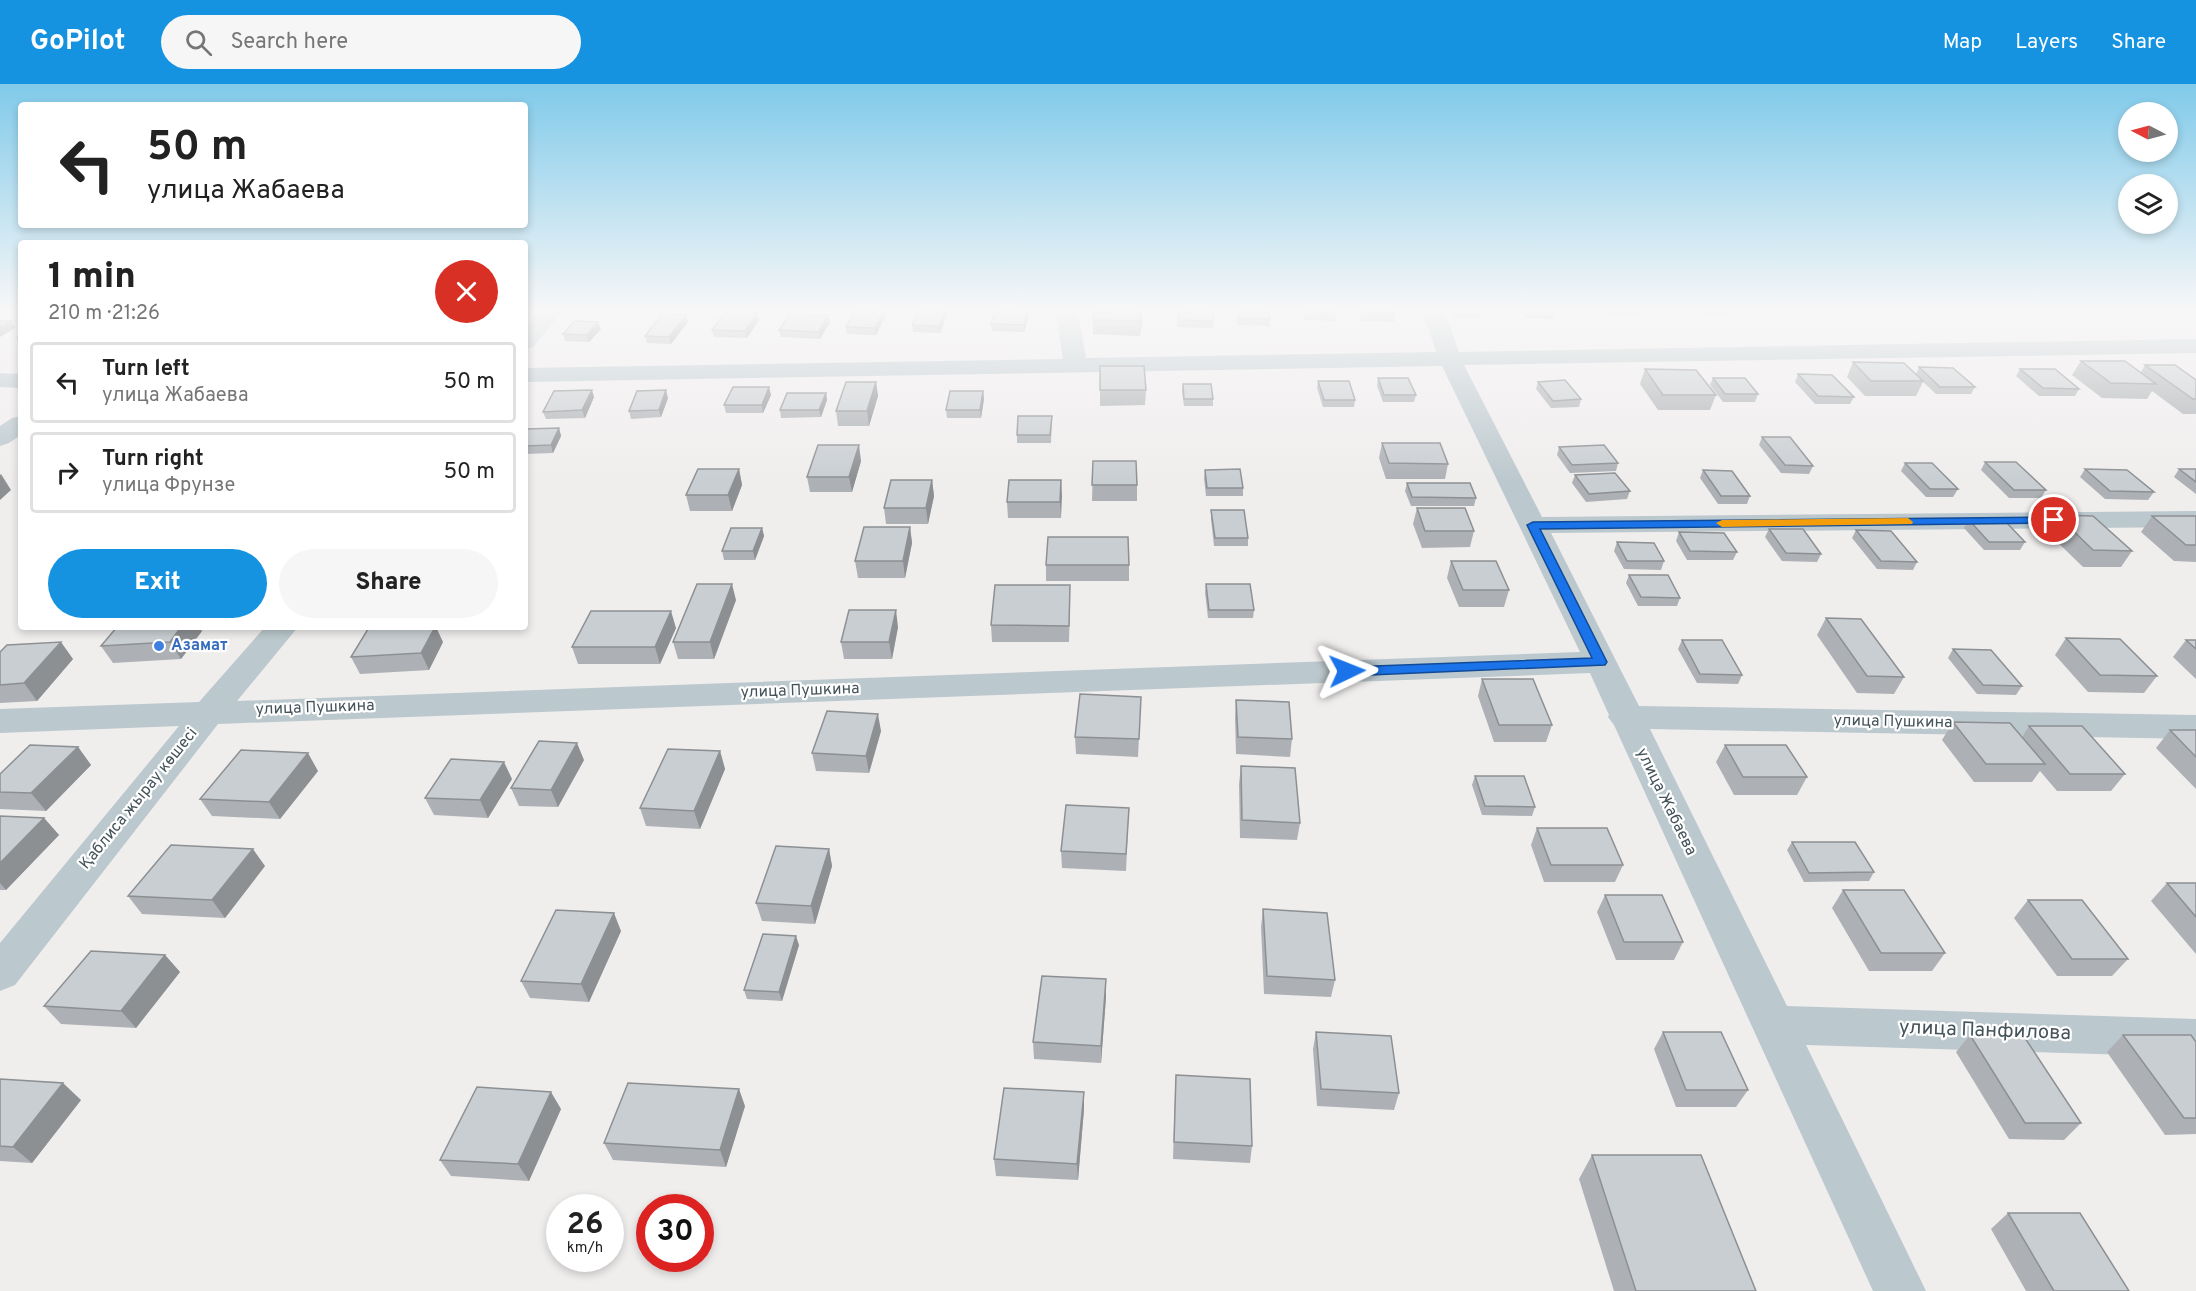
<!DOCTYPE html>
<meta charset="utf-8">
<style>
:root{--surface:#fff;--page:#f6f6f6;--text:#222;--muted:#767676;--line:#e0e0e0;--accent:#1593e1}
body{margin:0;font-family:Overpass,sans-serif;background:var(--page);color:var(--text);height:100vh;display:flex;flex-direction:column;font-size:22px;white-space:nowrap}
*{box-sizing:border-box;margin:0}
p{font-size:20px;color:var(--muted)}
.icon{flex:none;width:33px;height:33px;fill:none;stroke:currentColor;stroke-width:2;stroke-linecap:round;stroke-linejoin:round}
.map{position:relative;flex:1;overflow:hidden}
.drawer{position:absolute;left:18px;top:156px;width:510px;height:390px;display:flex;flex-direction:column;background:var(--surface);border-radius:6px;box-shadow:0 3px 9px #0003}
.drawer>*{flex:none}
.top-card{position:absolute;left:18px;top:18px;width:510px;height:126px;border-radius:6px;box-shadow:0 3px 9px #0003;background:#fff;color:var(--text);overflow:hidden}
.needle{width:39px;rotate:276deg}
.fabs{position:absolute;left:2118px;top:18px;display:grid;gap:12px}
.fabs a{display:grid;place-items:center;width:60px;height:60px;border-radius:50%;background:var(--surface);box-shadow:0 3px 9px #0003;font-size:30px}
.speed{position:absolute;left:546px;top:1110px;display:flex;gap:12px;font-size:30px;font-weight:700;text-align:center}
.speed>*{display:grid;place-content:center;width:78px;height:78px;border-radius:50%;background:var(--surface);box-shadow:0 3px 9px #0003;line-height:1}
.speed small{font-size:15px;font-weight:400}
.speed .limit{border:9px solid #d22;background:#fff;color:#111}
.pin{position:absolute;display:grid;place-items:center;width:51px;height:51px;color:#fff;margin:-26px;border:3px solid #fff;border-radius:50%;box-shadow:0 2px 6px #0007}
.me{position:absolute;width:66px;margin:-33px;rotate:88deg;stroke-linejoin:round;filter:drop-shadow(0 0 4px #0008)}
.turn{display:flex;align-items:center;gap:21px;height:126px;padding:0 30px;font-size:27px}
.turn .icon{width:78px;height:78px;stroke-width:2.5}
.turn b{display:block;font-size:42px;line-height:51px}
.round{display:grid;place-items:center;flex:none;width:63px;height:63px;border-radius:32px;background:var(--page)}
.summary{display:flex;align-items:center;justify-content:space-between;height:102px;padding:0 30px}
h1{font-size:36px;font-weight:800;line-height:45px}
.button{display:flex;gap:12px;margin-top:auto;padding:12px 30px}
.button a{flex:1;height:69px;border-radius:36px;background:var(--accent);color:#fff;font-size:24px;font-weight:800;line-height:69px;text-align:center}
.button a+a{background:var(--page);color:var(--text)}
ul{padding:0;list-style:none}
li{display:flex;align-items:center;gap:18px;height:81px;margin:0 12px 9px;padding:0 18px;border:3px solid var(--line);border-radius:6px}
li div{flex:1}
li b{display:block;font-size:22px}
li em{font-style:normal}
header{display:flex;align-items:center;gap:36px;box-sizing:border-box;height:84px;padding:0 30px;background:var(--accent);color:#fff}
header strong{font-size:28px}
nav{display:flex;gap:33px;margin-inline-start:auto;font-size:21px}
.search{width:420px;height:54px;background:var(--page);display:flex;align-items:center;gap:15px;box-sizing:border-box;padding:0 21px;border-radius:33px;color:var(--muted);font-size:22px}
.map>svg:first-child{display:block}
.lines{fill:none;stroke-linecap:round;stroke-linejoin:round}
.minor{fill:#bbc8cd;fill-rule:evenodd}
.wall{fill:#adb1b5}
.shaded-wall{fill:#8d9093}
.building{fill:#c9ced2;stroke:#8d9093;stroke-width:1.5}
.route{fill:#1a73e8;stroke:#114b97;stroke-width:1.5}
.slow{fill:#f59e0b}
.shop-dot{fill:#3f7fe0;stroke:#fff;stroke-width:2}
.labels{text-anchor:middle;dominant-baseline:central;stroke-width:4.5;stroke-linejoin:round;paint-order:stroke}
.shop-label{font-size:16px;font-weight:bold;fill:#366cbe;stroke:#fff;text-anchor:start}
.street-label{font-size:16px;fill:#45545a;stroke:#fff}
.near-street-label{font-size:20px;fill:#45545a;stroke:#fff}
</style>
<header>
<strong>GoPilot</strong>
<div class="search"><svg class="icon" aria-label="search" viewBox="0 0 24 24"><circle cx="10" cy="10" r="6"/><path d="M15 15l6 6"/></svg>Search here</div>
<nav><a>Map</a><a>Layers</a><a>Share</a></nav>
</header>
<div class="map">
<svg width="2196" height="1207" viewBox="0 0 2196 1207">
<rect width="100%" height="100%" fill="#f0eded"/>
<g class="lines">
<path class="minor" d="M539,228H562L533,263L525,265V244Z
M1056,228H1078L1086,274L1436,268L1423,228H1445L1459,268L2196,255V269L1464,281L1542,433L2196,427V443L1551,449L1639,622L2196,631V655L1650,645L1787,922L2196,935V973L1806,961L1926,1207H1873L1614,641L1608,633L1609,631L1590,589L218,640L15,901L0,907V859L179,642L0,649V625L199,618L265,543H298L237,617L1580,568L1442,282L525,298V284L1063,275Z
M0,289L21,290V304L0,303Z
M21,332V351L9,359L0,362V342L12,334Z"/>
</g>
<path class="wall" d="M1030,228L1024,248L992,247L991,240Z
M1094,228H1142L1140,252L1093,250V236Z
M1178,228L1213,237V244L1177,243Z
M1237,228H1270V242L1237,241Z
M1303,228H1336L1335,237L1304,236Z
M1359,228H1394L1395,231L1394,238L1361,237Z
M1451,228H1480L1479,233H1452Z
M1522,228H1556L1554,235L1525,234Z
M1605,228H1641L1640,232L1607,231Z
M1701,228H1731L1729,232L1704,231Z
M1788,228H1831L1830,230Z
M1972,228H2003L2002,229Z
M757,229L759,236L747,254L714,253L712,246Z
M887,229L876,251L847,250L846,243Z
M947,231L940,249L913,248L912,241Z
M688,238L671,260L647,259L645,252Z
M830,238L820,255L781,253L779,246Z
M601,245L589,258L565,257L563,250Z
M21,251V261L16,253Z
M2081,277L2141,288L2145,281L2196,296V330H2183L2152,307L2147,315L2102,314L2072,291Z
M1853,278L1916,290L1919,283L1975,303L1971,310H1936L1923,298L1916,312H1865L1847,293Z
M1100,282L1146,306L1145,321L1100,322Z
M1645,285L1716,311L1710,326H1658L1640,300Z
M2020,285L2079,305L2075,312H2039L2016,292Z
M1798,290L1854,313L1850,320H1815L1795,298Z
M1378,294L1416,311L1414,318H1383L1377,302Z
M1713,294L1758,310L1755,318H1723L1710,301Z
M1318,297L1355,316L1354,323H1323L1317,304Z
M876,298L878,312L869,342H838L836,327Z
M1538,298L1581,315L1579,323L1551,324L1536,305Z
M1183,300L1213,315V322H1184L1182,307Z
M983,307L984,315L981,334H947L946,326Z
M826,309L827,316L821,333L781,334L780,326Z
M771,311L763,329H726L724,321Z
M594,313L585,334L546,335L543,328Z
M668,314L661,333L631,335L629,327Z
M1052,332L1051,359H1017V351Z
M559,344L561,352L553,369L525,370V345Z
M1762,353L1813,382L1809,390L1781,389L1759,361Z
M1382,359L1448,380L1445,395H1386L1379,374Z
M1559,363L1618,379L1616,387L1570,389L1557,371Z
M861,377L852,408H810L807,393Z
M1093,377L1137,401V417H1092Z
M1985,378L2046,406L2041,414H2009L1981,386Z
M1905,379L1958,405L1953,413H1926L1901,387Z
M739,385L742,401L732,427H690L686,411Z
M2085,385L2154,408L2148,416L2105,415L2080,393Z
M2179,385H2196V410L2174,393Z
M1205,386L1243,404V412H1206L1204,394Z
M1703,386L1750,412L1747,420H1718L1700,394Z
M1575,391L1630,407L1627,415L1586,418L1572,399Z
M932,396L934,412L928,440H886L884,424Z
M1061,396V434H1008L1007,418Z
M1407,399L1476,414L1474,422H1411L1405,407Z
M1417,424L1474,447L1470,463L1422,464L1413,440Z
M1211,426L1248,454V462H1214L1211,435Z
M2057,431L2132,467L2121,483H2083L2047,448Z
M2152,432H2196V478L2174,477L2141,448Z
M1969,436L2025,458L2020,466H1984L1964,444Z
M910,443L912,459L905,494H858L855,477Z
M762,444L764,452L755,476H724L722,467Z
M1769,445L1821,470L1817,478L1782,477L1765,453Z
M1856,446L1917,478L1913,486L1877,485L1852,454Z
M1679,448L1737,468L1733,476H1687L1676,457Z
M1617,458L1664,477L1661,486L1624,485L1614,467Z
M1451,477L1509,506L1504,523H1459L1447,494Z
M1046,481H1129V497H1046Z
M1629,491L1680,514L1677,522H1638L1626,499Z
M1206,500L1254,526L1253,534H1208L1205,508Z
M736,516L714,575H678L673,558Z
M1070,517L1069,558H992L991,541Z
M1826,534L1904,593L1894,610L1857,609L1817,551Z
M898,543L892,575H844L841,558Z
M676,544L660,580H578L572,563Z
M202,547L181,575L113,579L101,562Z
M2066,554L2157,592L2144,609L2088,608L2055,571Z
M1682,556L1742,591L1738,600L1697,599L1678,565Z
M2186,556H2196V595L2173,573Z
M443,558L429,586L360,590L351,573Z
M1953,565L2022,602L2016,611L1977,610L1948,574Z
M0,568L73,575L37,617L0,619Z
M1482,595L1552,641L1546,658H1494L1478,612Z
M1141,613L1138,673L1076,670L1075,653Z
M1236,616L1292,655L1290,673L1236,670L1235,633Z
M1953,638L2022,653L2029,642L2125,690L2111,707H2057L2040,687L2032,698H1974L1942,656Z
M2170,646H2196V705L2156,664Z
M881,647L869,689L816,687L812,669Z
M1725,661L1807,693L1797,711H1734L1716,678Z
M78,663L91,681L46,727L0,725V690Z
M720,667L725,685L700,745L646,742L640,724Z
M584,676L558,723L519,722L511,704Z
M1241,682L1300,739L1297,756L1240,754L1239,700Z
M318,687L280,735L212,732L200,715Z
M1475,692L1535,723L1532,732L1482,731L1472,701Z
M512,695L488,734L434,731L425,714Z
M1129,724L1126,787L1062,784L1061,767Z
M0,732L44,734L59,751L6,806H0Z
M1537,744L1623,781L1615,798H1544L1531,761Z
M1792,758L1874,788L1869,797L1804,798L1787,766Z
M829,765L832,782L815,840L762,837L756,819Z
M265,782L225,834L142,830L128,812Z
M2167,799H2196V870L2151,817Z
M1843,806L1945,869L1932,887H1869L1832,824Z
M1605,811L1683,858L1674,876H1616L1597,828Z
M2028,816L2128,875L2112,892H2057L2014,834Z
M1263,825L1335,896L1331,913L1264,910L1261,843Z
M621,847L589,918L530,914L521,897Z
M799,861L782,917L747,915L744,906Z
M165,871L180,888L136,944L61,940L44,922Z
M1106,913L1101,979L1034,975L1033,958Z
M1316,948L1399,1009L1394,1026L1317,1022L1313,965Z
M1663,948L1748,1006L1736,1023H1676L1654,965Z
M1970,951L2081,1039L2064,1056L2009,1055L1956,968Z
M2123,951L2196,958V1050L2165,1051L2107,968Z
M1176,991L1252,1062L1250,1079L1173,1075L1175,1008Z
M0,995L81,1016L32,1079L0,1077Z
M745,1022L726,1083L613,1076L604,1059Z
M561,1025L529,1097L451,1092L440,1076Z
M1084,1025L1078,1096L996,1092L994,1075Z
M1592,1071L1756,1207H1614L1579,1095Z
M2008,1129L2129,1207H2026L1991,1145Z"/>
<path class="shaded-wall" d="M883,228L887,229L876,251L875,244Z
M945,228H947V231L940,249L939,242Z
M1028,228H1030L1024,248V241Z
M1141,228L1142,237L1140,252V237Z
M757,229L759,236L747,254L745,247Z
M686,231L688,238L671,260L669,253Z
M828,231L830,238L820,255L819,248Z
M10,237L15,244L0,253V243Z
M598,238L601,245L589,258L587,251Z
M876,298L878,312L869,342L867,327Z
M769,303L771,311L763,329L762,321Z
M592,306L594,313L585,334L582,326Z
M666,306L668,314L661,333L659,326Z
M983,307L984,315L981,334L980,326Z
M826,309L827,316L821,333L819,326Z
M559,344L561,352L553,369L551,361Z
M859,361L861,377L852,408L849,393Z
M739,385L742,401L732,427L728,411Z
M1,390L11,406L0,416V391Z
M932,396L934,412L928,440L926,424Z
M1061,396L1062,412L1061,434L1060,418Z
M910,443L912,459L905,494L903,477Z
M762,444L764,452L755,476L753,467Z
M732,500L736,516L714,575L710,558Z
M896,526L898,543L892,575L889,558Z
M671,527L676,544L660,580L655,563Z
M181,543H199L202,547L181,575L170,558Z
M435,543H436L443,558L429,586L421,569Z
M61,558L73,575L37,617L24,599Z
M878,630L881,647L869,689L866,672Z
M577,659L584,676L558,723L551,706Z
M78,663L91,681L46,727L31,709Z
M720,667L725,685L700,745L694,727Z
M308,669L318,687L280,735L269,718Z
M504,678L512,695L488,734L480,716Z
M44,734L59,751L6,806L0,799V779Z
M253,765L265,782L225,834L212,816Z
M829,765L832,782L815,840L811,822Z
M614,829L621,847L589,918L581,900Z
M796,852L799,861L782,917L779,908Z
M165,871L180,888L136,944L121,927Z
M1106,895V913L1101,979V962Z
M63,999L81,1016L32,1079L13,1063Z
M739,1005L745,1022L726,1083L720,1066Z
M551,1008L561,1025L529,1097L518,1080Z
M1084,1008V1025L1078,1096L1077,1080Z"/>
<path class="building" d="M725,228H726L757,229L745,247L712,246Z
M854,228H883L875,244L846,243Z
M918,228H945L939,242L912,241Z
M995,228H1028L1024,241L991,240Z
M1094,228H1141L1140,237L1093,236Z
M1178,228H1213V237L1178,236Z
M1238,228H1270V235L1238,234Z
M1305,228H1336V229Z
M1361,228H1394L1395,231L1362,230Z
M662,230L686,231L669,253L645,252Z
M790,230L828,231L819,248L779,246Z
M0,237H10L0,243Z
M575,237L598,238L587,251L563,250Z
M2081,277H2125L2156,300L2111,299Z
M1853,278L1904,279L1923,297H1871Z
M2145,281H2175L2196,296V315H2193Z
M1100,282H1144L1146,306H1100Z
M1919,283L1953,284L1975,303H1940Z
M1645,285L1696,286L1716,311H1663Z
M2020,285H2055L2079,305L2043,304Z
M1798,290L1832,291L1854,313L1818,312Z
M1378,294H1408L1416,311H1384Z
M1713,294H1745L1758,310H1725Z
M1565,296L1581,315L1553,317L1538,298Z
M1318,297H1349L1355,316H1324Z
M846,298H876L867,327H836Z
M1183,300H1211L1213,315H1184Z
M733,303H769L762,321H724Z
M592,306L582,326L543,328L554,307Z
M666,306L659,326L629,327L637,307Z
M950,307H983L980,326H946Z
M787,309H826L819,326H780Z
M1018,332H1052L1050,351H1017Z
M559,344L551,361L525,362V345Z
M1762,353H1790L1813,382L1785,381Z
M1382,359H1440L1448,380L1389,379Z
M818,361H859L849,393H807Z
M1604,361L1618,379L1572,381L1559,363Z
M1093,377H1136L1137,401H1092Z
M1985,378H2016L2046,406H2014Z
M1905,379H1932L1958,405H1930Z
M698,385H739L728,411H686Z
M1240,385L1243,404H1207L1205,386Z
M2085,385L2127,386L2154,408L2110,407Z
M2179,385H2196V398Z
M1703,386L1732,387L1750,412H1721Z
M1615,389L1630,407L1589,410L1575,391Z
M891,396H932L926,424H884Z
M1009,396H1061L1060,418H1007Z
M1407,399H1470L1476,414L1412,413Z
M1417,424H1465L1474,447H1425Z
M1211,426H1244L1248,454H1215Z
M2057,431L2093,432L2132,467L2093,466Z
M2152,432H2196V461H2186Z
M1969,436H2004L2025,458H1989Z
M864,443H910L903,477H855Z
M731,444H762L753,467H722Z
M1769,445H1803L1821,470L1786,469Z
M1856,446L1891,447L1917,478L1881,477Z
M1679,448L1724,449L1737,468L1690,467Z
M1048,453H1128L1129,481H1046Z
M1617,458L1654,459L1664,477H1627Z
M1451,477H1496L1509,506H1463Z
M1629,491H1668L1680,514L1641,513Z
M697,500H732L710,558H673Z
M1206,500H1250L1254,526H1209Z
M995,501H1070L1069,542L991,541Z
M849,526H896L889,558H841Z
M591,527H671L655,563H572Z
M1826,534L1861,535L1904,593L1867,592Z
M117,543H181L170,558L101,562Z
M402,543H435L421,569L351,573L368,545Z
M2066,554L2120,555L2157,592L2100,591Z
M1682,556H1722L1742,591L1700,590Z
M2186,556H2196V565Z
M61,558L24,599L0,601V568L7,561Z
M1953,565L1991,566L2022,602L1983,601Z
M1482,595H1533L1552,641H1499Z
M1080,610L1141,613L1139,655L1075,653Z
M1236,616L1289,618L1292,655L1238,653Z
M827,627L878,630L866,672L812,669Z
M1953,638L2010,639L2045,680H1986Z
M2029,642H2082L2125,690H2070Z
M2170,646H2196V673Z
M539,657L577,659L551,706L511,704Z
M30,661L78,663L31,709L0,708V690Z
M1725,661H1786L1807,693H1743Z
M668,665L720,667L694,727L640,724Z
M241,666L308,669L269,718L200,715Z
M451,675L504,678L480,716L425,714Z
M1241,682L1295,684L1300,739L1242,736Z
M1475,692H1524L1535,723L1485,722Z
M1066,721L1129,724L1126,770L1061,767Z
M0,732L44,734L0,779Z
M1537,744H1607L1623,781H1551Z
M1792,758H1855L1874,788L1809,789Z
M171,761L253,765L212,816L128,812Z
M776,762L829,765L811,822L756,819Z
M2167,799H2196V833Z
M1843,806H1904L1945,869H1881Z
M1605,811H1662L1683,858H1624Z
M2028,816H2082L2128,875H2072Z
M1263,825L1327,829L1335,896L1267,892Z
M556,826L614,829L581,900L521,897Z
M763,850L796,852L779,908L744,906Z
M91,867L165,871L121,927L44,922Z
M1042,892L1106,895L1101,962L1033,958Z
M1316,948L1391,952L1399,1009L1321,1005Z
M1663,948H1721L1748,1006H1686Z
M1970,951H2023L2081,1039H2025Z
M2123,951H2191L2196,958V1034H2184Z
M1176,991L1250,995L1252,1062L1174,1058Z
M0,995L63,999L13,1063L0,1062Z
M628,999L739,1005L720,1066L604,1059Z
M477,1003L551,1008L518,1080L440,1076Z
M1004,1004L1084,1008L1077,1080L994,1075Z
M1592,1071H1701L1756,1207H1636Z
M2008,1129H2080L2129,1207H2054Z"/>
<linearGradient id="sky" x2="0" y2="1"><stop stop-color="#80caea"/><stop offset="0.57" stop-color="#f8f7f7"/><stop offset="1" stop-color="#f8f7f7" stop-opacity="0"/></linearGradient>
<rect width="2196" height="397" fill="url(#sky)"/>
<path class="route" d="M2054,433L2060,436L2058,439L1540,445L1607,578L1605,581L1347,592L1340,587L1347,583L1592,574L1527,441L1533,438Z"/>
<path class="slow" d="M1908,434L1913,438L1912,440L1722,443L1716,439L1722,436Z"/>
<circle class="shop-dot" cx="159" cy="562" r="6"/>
<g class="labels">
<g class="shop-label">
<text x="171" y="562">Азамат</text>
</g>
<g class="street-label">
<text transform="translate(800 607) rotate(-2)">улица Пушкина</text>
<text transform="translate(315 624) rotate(-2)">улица Пушкина</text>
<text transform="translate(1893 638) rotate(1)">улица Пушкина</text>
<text transform="translate(139 715) rotate(-51)">Қаблиса жырау көшесі</text>
<text transform="translate(1666 718) rotate(64)">улица Жабаева</text>
</g>
<g class="near-street-label">
<text transform="translate(1985 947) rotate(2)">улица Панфилова</text>
</g>
</g>
</svg>
<div class="fabs">
<a><svg class="needle" viewBox="-14 -14 28 28"><path d="M0-13l5 13h-10z" fill="#e53935"/><path d="M0 13l5-13h-10z" fill="#767676"/></svg></a>
<a><svg class="icon" aria-label="layers" viewBox="0 0 24 24"><path d="M12 4l9 5-9 5-9-5zM3 14l9 5 9-5"/></svg></a>
</div>
<div class="speed"><div>26<small>km/h</small></div><div class="limit">30</div></div>
<div class="pin" style="left:2054px;top:436px;background:#d93025"><svg class="icon" aria-label="arrive" viewBox="0 0 24 24"><path d="M6 21V4h12l-3 4 3 4H6"/></svg></div>
<svg class="me" style="left:1347px;top:587px" viewBox="-20 -20 40 40"><path d="M0-17L14 15 0 8-14 15z" fill="#1a73e8" stroke="#fff" stroke-width="4"/></svg>
<div class="top-card">
<div class="turn"><svg class="icon" aria-label="left" viewBox="0 0 24 24"><path d="M17 20v-9H6M10 6l-5 5 5 5"/></svg><div><b>50 m</b>улица Жабаева</div></div>
</div>
<section class="drawer">
<div class="summary"><div><h1>1 min</h1><p>210 m · 21:26</p></div><a class="round" style="background:#d93025;color:#fff"><svg class="icon" aria-label="close" viewBox="0 0 24 24"><path d="M6 6l12 12M18 6L6 18"/></svg></a></div>
<ul>
<li><svg class="icon" aria-label="left" viewBox="0 0 24 24"><path d="M17 20v-9H6M10 6l-5 5 5 5"/></svg><div><b>Turn left</b><p>улица Жабаева</p></div><em>50 m</em></li>
<li><svg class="icon" aria-label="right" viewBox="0 0 24 24"><path d="M7 20v-9h11M14 6l5 5-5 5"/></svg><div><b>Turn right</b><p>улица Фрунзе</p></div><em>50 m</em></li>
</ul>
<div class="button"><a>Exit</a><a>Share</a></div>
</section>
</div>
